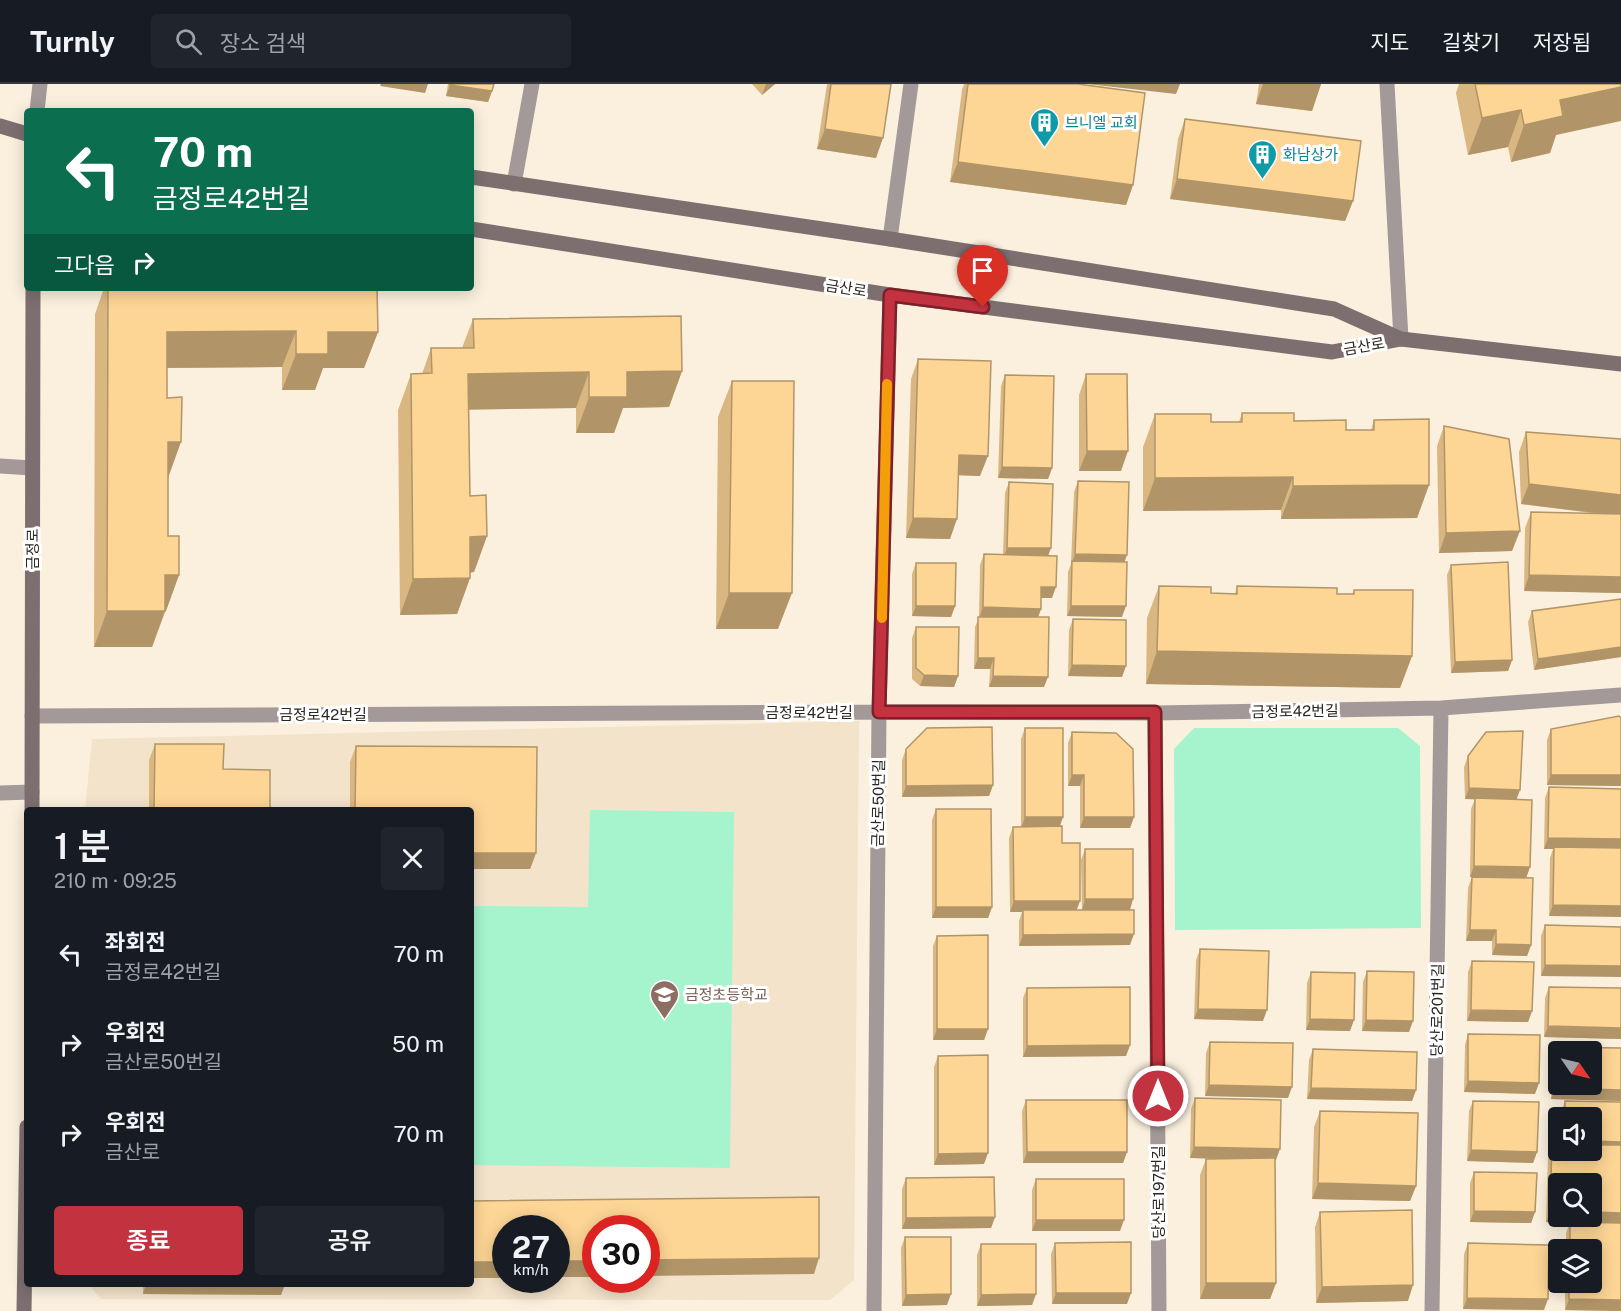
<!DOCTYPE html>
<html lang="ko">
<meta charset="utf-8">
<style>
:root{--surface:#171b24;--page:#20242c;--text:#f1f3f6;--muted:#9ea1a6;--line:#363941;--accent:#c2323f}
body{margin:0;font-family:"Public Sans","Noto Sans KR",sans-serif;background:var(--page);color:var(--text);height:100vh;display:flex;flex-direction:column;font-size:22px;white-space:nowrap}
*{box-sizing:border-box;margin:0}
p{font-size:20px;color:var(--muted)}
.icon{flex:none;width:33px;height:33px;fill:none;stroke:currentColor;stroke-width:2;stroke-linecap:round;stroke-linejoin:round}
.map{position:relative;flex:1;overflow:hidden}
.details{position:absolute;left:24px;top:723px;width:450px;height:480px;display:flex;flex-direction:column;background:var(--surface);border-radius:6px;box-shadow:0 3px 15px #0003}
.details>*{flex:none}
.hud{position:absolute;left:24px;top:24px;width:450px;height:183px;border-radius:6px;box-shadow:0 3px 15px #0003;background:#0b6e4f;color:#fff;overflow:hidden}
.needle{width:39px;rotate:124deg}
.tools{position:absolute;left:1548px;top:957px;display:grid;gap:12px}
.tools a{display:grid;place-items:center;width:54px;height:54px;border-radius:6px;background:var(--surface);box-shadow:0 3px 15px #0003;font-size:30px}
.speed{position:absolute;left:492px;top:1131px;display:flex;gap:12px;font-size:30px;font-weight:700;text-align:center}
.speed>*{display:grid;place-content:center;width:78px;height:78px;border-radius:50%;background:var(--surface);box-shadow:0 3px 15px #0003;line-height:1}
.speed small{font-size:15px;font-weight:400}
.speed .limit{border:9px solid #d22;background:#fff;color:#111}
.pin{position:absolute;display:grid;place-items:center;width:51px;height:51px;color:#fff;margin:-62px -26px;border-radius:50% 50% 50% 0;rotate:-45deg;box-shadow:0 0 6px #0007}
.pin .icon{rotate:45deg}
.me{position:absolute;width:66px;margin:-33px;rotate:0deg;stroke-linejoin:round;filter:drop-shadow(0 0 4px #0008)}
.turn{display:flex;align-items:center;gap:21px;height:126px;padding:0 30px;font-size:27px}
.turn .icon{width:78px;height:78px;stroke-width:2.5}
.turn b{display:block;font-size:42px;line-height:51px}
.then{display:flex;align-items:center;height:57px;padding:0 30px;background:#0003;gap:12px;font-size:22px}
.round{display:grid;place-items:center;flex:none;width:63px;height:63px;border-radius:6px;background:var(--page)}
.overview{display:flex;align-items:center;justify-content:space-between;height:102px;padding:0 30px}
h1{font-size:36px;font-weight:600;line-height:45px}
.action{display:flex;gap:12px;margin-top:auto;padding:12px 30px}
.action a{flex:1;height:69px;border-radius:6px;background:var(--accent);color:#fff;font-size:24px;font-weight:600;line-height:69px;text-align:center}
.action a+a{background:var(--page);color:var(--text)}
ul{padding:0;list-style:none}
li{display:flex;align-items:center;gap:18px;height:90px;padding:0 30px}
li div{flex:1}
li b{display:block;font-size:22px}
li em{font-style:normal}
header{display:flex;align-items:center;gap:36px;box-sizing:border-box;height:84px;padding:0 30px;background:var(--surface);border-bottom:2px solid var(--line)}
header strong{font-size:28px}
nav{display:flex;gap:33px;margin-inline-start:auto;font-size:21px}
.search{width:420px;height:54px;background:var(--page);display:flex;align-items:center;gap:15px;box-sizing:border-box;padding:0 21px;border-radius:6px;color:var(--muted);font-size:22px}
.map>svg:first-child{display:block}
.built{fill:#f3e3cb;fill-rule:evenodd}
.green{fill:#a5f4ce}
.lines{fill:none;stroke-linecap:round;stroke-linejoin:round}
.street{stroke:#a39999;stroke-width:15}
.secondary{stroke:#7d6f70;stroke-width:15}
.wall{fill:#dab780}
.shaded-wall{fill:#b19568}
.building{fill:#fdd595;stroke:#b19568;stroke-width:1.5;fill-rule:evenodd}
.route-casing{stroke:#7e2029;stroke-width:15}
.route{stroke:#c2323f;stroke-width:10}
.slow{stroke:#f59e0b;stroke-width:10}
.labels{text-anchor:middle;dominant-baseline:central;stroke-width:6;stroke-linejoin:round;paint-order:stroke}
.culture-label{font-size:15px;fill:#0d838f;stroke:#fff;text-anchor:start}
.street-label{font-size:15px;fill:#2a2620;stroke:#fff}
.education-label{font-size:15px;fill:#785e54;stroke:#fff;text-anchor:start}
</style>
<header>
<strong>Turnly</strong>
<div class="search"><svg class="icon" aria-label="search" viewBox="0 0 24 24"><circle cx="10" cy="10" r="6"/><path d="M15 15l6 6"/></svg>장소 검색</div>
<nav><a>지도</a><a>길찾기</a><a>저장됨</a></nav>
</header>
<div class="map">
<svg width="1621" height="1227" viewBox="0 0 1621 1227">
<rect width="100%" height="100%" fill="#fbf0de"/>
<path class="built" d="M859,637L854,1196L830,1216L101,1215L88,1200H471V726H85L92,655ZM506,1144H556V1196H506ZM596,1144H646V1196H596Z"/>
<path class="green" d="M1194,644H1398L1420,662L1421,844L1175,846L1174,665Z
M590,726L734,728L730,1084L471,1081V822L588,823Z"/>
<g class="lines">
<path class="street" d="M1387,0L1401,255
M37,27L40,0
M514,100L532,0
M890,155L911,0
M0,382L32,384
M1155,629L1159,1227
M32,632L879,628L1155,629L1441,624L1621,611
M0,709L32,708
M874,1227L879,628L890,211
M1432,1227L1441,624"/>
<path class="secondary" d="M0,42L27,50
M471,93L890,155L1334,225L1401,255L1621,280
M471,145L890,211L1332,268L1401,255
M32,726L33,204
M24,1227L27,1043"/>
</g>
<path class="wall" d="M448,0H494L492,7L488,18L446,12Z
M752,0H775L762,11Z
M827,0H891L876,74L817,65Z
M964,0H1078L1133,101L1126,121L950,98L962,6Z
M1259,0H1321L1312,27L1256,20Z
M1459,0H1621L1556,51L1550,69L1511,78L1508,63L1468,71L1456,9Z
M1185,35L1353,117L1345,137L1170,115L1178,55Z
M104,204H377L378,248L364,284H323L315,306H282V283L167,284L168,452L179,491L152,563H94L95,230Z
M473,235L682,287L669,323L623,324L614,349H576V324L469,325L470,412L487,452L474,488L470,489V494L457,530L400,531L398,326L411,290H422L431,264H462Z
M918,275L980,392L958,391L950,455L906,454L911,295Z
M1086,290L1121,387H1079V311Z
M1005,291L1052,384L1048,395L998,394L1001,302Z
M732,297L778,545H716L718,333Z
M1242,329L1294,337L1346,346H1371L1374,336L1429,401L1417,434L1281,435V426L1143,427V363L1155,330L1211,338H1239Z
M1444,342L1512,467L1439,469L1437,362Z
M1526,348L1621,355V509L1524,507L1525,444L1531,428L1599,430L1521,420L1519,368Z
M1078,397L1124,478L1122,533L1067,532L1068,488L1071,480L1074,408Z
M1009,398L1048,472L1052,514H1041V525L1038,533L1044,603H989L990,585H974L975,543L979,533L980,481L984,470H1003L1005,409Z
M916,479L955,522L951,533L912,532V490Z
M1451,481L1512,576L1508,587L1451,589L1447,491Z
M1159,502L1211,509L1235,510L1237,502L1337,510H1352L1354,506L1412,572L1400,604L1146,600L1147,534Z
M1621,515V573L1534,586L1528,538L1532,527Z
M1073,535L1122,593L1068,592L1069,546Z
M916,543L958,592L954,603L920,602L912,595V554Z
M1621,634V702L1547,701V656L1551,645Z
M1025,644L1063,733L1060,742L1062,759L1076,826H1082L1081,776L1085,765L1130,826V861L1019,862V837L1022,828H1010L1009,754L1013,743H1021V655Z
M1072,648L1134,733L1130,744H1080V702H1068V659Z
M155,660L223,685L270,726H149V676Z
M356,662L537,663L536,769L530,785H471V726H350V678Z
M906,665L993,701L989,712L902,713V676Z
M1468,672L1517,715L1530,783L1526,794L1531,861L1527,872L1492,871V857H1466L1468,804L1472,793H1470L1471,725L1475,715H1465L1464,683Z
M1549,703L1621,705L1549,832L1550,774L1553,765H1544L1545,714Z
M936,725L992,823L988,834H932V736Z
M1545,841L1621,843L1541,892V852Z
M937,852L988,945L984,956H933V862Z
M1200,865L1263,937L1194,935L1196,876Z
M1472,877L1532,927L1528,938L1467,937L1468,888Z
M1367,887L1409,948L1362,947L1363,898Z
M1311,888L1350,947L1306,946L1307,899Z
M1549,903L1621,904V955L1544,953L1545,914Z
M1027,904L1130,961L1126,972L1023,973V914Z
M1468,950L1535,1010L1464,1008L1465,961Z
M1210,958L1288,1014L1205,1012L1206,969Z
M1556,963L1621,964V1017L1551,1015L1552,974Z
M1313,965L1416,1006L1412,1017L1307,1015L1309,976Z
M938,972L984,1080L934,1081V983Z
M1195,1014L1275,1076L1276,1199L1270,1215H1200V1091L1206,1075H1226L1190,1074L1191,1025Z
M1026,1016L1127,1068L1123,1079H1023L1022,1027Z
M1473,1017L1537,1068L1533,1079L1467,1077L1469,1027Z
M1565,1017L1621,1018V1227L1565,1226V1198H1592V1166H1566V1149L1570,1139L1546,1138L1548,1071L1552,1060L1558,1066L1592,1034H1561V1028Z
M1320,1027L1416,1102L1410,1117L1312,1115L1314,1043Z
M1474,1088L1535,1128L1531,1139L1470,1138V1099Z
M906,1094L995,1133L991,1144L902,1145V1105Z
M1036,1095L1120,1147H1032V1106Z
M1320,1128L1408,1217L1316,1219L1315,1143Z
M905,1153L947,1221L902,1222L901,1164Z
M1055,1159L1127,1220H1052L1051,1170Z
M1468,1159L1544,1226L1463,1225L1464,1170Z
M981,1160L1036,1210L1032,1221L977,1222V1171Z
M143,1200H285L281,1211L143,1210Z"/>
<path class="shaded-wall" d="M381,0H428L425,9L380,2Z
M766,0H775L762,11Z
M1087,0H1180L1176,10Z
M1263,0H1321L1312,27L1256,20Z
M450,1L492,7L488,18L446,12Z
M1621,3V37L1556,51L1550,69L1511,78L1524,41L1560,16Z
M1521,26L1508,63L1468,71L1482,34Z
M825,45L883,54L876,74L817,65Z
M958,78L1133,101L1126,121L950,98Z
M1177,95L1353,117L1345,137L1170,115Z
M296,247L282,283L154,284L167,248Z
M328,248H378L364,284H323L315,306H282L296,270Z
M682,287L669,323L623,324L614,349H576L589,313L627,288Z
M589,288L576,324L455,326L468,290Z
M168,358H181L168,394Z
M1087,367H1128L1121,387H1079Z
M959,371L988,372L980,392L952,391Z
M1002,383L1052,384L1048,395L998,394Z
M1293,393L1281,426L1143,427L1155,394Z
M1529,400L1621,411V432L1521,420Z
M1429,401L1417,434L1281,435L1293,402Z
M913,434L957,435L950,455L906,454Z
M1520,447L1512,467L1439,469L1446,449Z
M487,452L474,488L457,489L470,453Z
M1007,464H1051L1047,475H1003Z
M1075,470L1127,471L1123,482L1072,478Z
M165,491H179L166,527H152Z
M1529,491L1621,493V509L1524,507Z
M470,494L457,530L400,531L413,495Z
M1041,503H1056L1052,514H1037Z
M729,509H792L778,545H716Z
M916,522H955L951,533L912,532Z
M1071,522H1126L1122,533L1067,532Z
M983,523L1041,525L1037,536L979,534Z
M107,527H165L152,563H94Z
M1621,563V573L1534,586L1538,575Z
M1157,567L1412,572L1400,604L1146,600Z
M978,574H994L990,585H974Z
M1512,576L1508,587L1451,589L1455,578Z
M1072,581L1126,582L1122,593L1068,592Z
M924,591L958,592L954,603L920,602Z
M993,592L1048,593L1044,603H989Z
M1072,691H1084L1080,702H1068Z
M1551,691H1621V702L1547,701Z
M993,701L989,712L902,713L906,702Z
M1469,704L1520,706L1516,717L1465,715Z
M1025,733H1063L1059,744H1021Z
M1084,733H1134L1130,744H1080Z
M1548,754L1621,755V766L1554,763L1553,765H1544Z
M471,769H536L530,785H471Z
M1474,782L1530,783L1526,794L1470,793Z
M1085,815H1133L1130,826H1082Z
M1014,817H1080L1076,828L1023,826L1022,828H1010Z
M1553,821L1621,822V833L1549,832Z
M936,823H992L988,834H932Z
M1470,846H1496L1492,857H1466Z
M1134,850L1130,861L1019,862L1023,851Z
M1496,860L1531,861L1527,872L1492,871Z
M1545,881L1621,882V893L1541,892Z
M1198,925L1267,926L1263,937L1194,935Z
M1471,926L1532,927L1528,938L1467,937Z
M1310,935L1354,936L1350,947L1306,946Z
M1366,936L1413,937L1409,948L1362,947Z
M1548,942L1621,944V955L1544,953Z
M937,945H988L984,956H933Z
M1130,961L1126,972L1023,973L1027,962Z
M1468,997L1539,999L1535,1010L1464,1008Z
M1209,1001L1292,1003L1288,1014L1205,1012Z
M1311,1004L1416,1006L1412,1017L1307,1015Z
M1555,1004L1621,1006V1017L1551,1015Z
M1592,1057L1621,1058V1069L1592,1066Z
M1194,1063L1280,1065L1276,1076L1190,1074Z
M1471,1066L1537,1068L1533,1079L1467,1077Z
M1027,1068H1127L1123,1079H1023Z
M988,1069L984,1080L934,1081L938,1070Z
M1318,1099L1416,1102L1410,1117L1312,1115Z
M1474,1127L1535,1128L1531,1139L1470,1138Z
M1550,1128H1558V1132H1592V1128L1621,1129V1140L1546,1138Z
M995,1133L991,1144L902,1145L906,1134Z
M1036,1136H1124L1120,1147H1032Z
M819,1174L814,1190L646,1192V1176Z
M556,1177H596V1193H556Z
M471,1178H506V1194H471Z
M1206,1199H1276L1270,1215H1200Z
M146,1200H285L281,1211L143,1210Z
M1413,1201L1408,1217L1316,1219L1322,1203Z
M1056,1209H1131L1127,1220H1052Z
M951,1210L947,1221L902,1222L906,1211Z
M1036,1210L1032,1221L977,1222L981,1211Z
M1467,1214L1548,1215L1544,1226L1463,1225Z
M1569,1215L1621,1216V1227L1565,1226Z"/>
<path class="building" d="M450,0H494L492,7L450,1Z
M831,0H891L883,54L825,45Z
M968,0H1078L1145,9L1133,101L958,78Z
M1475,0H1621V3L1560,16L1563,32L1524,41L1521,26L1482,34Z
M1185,35L1361,57L1353,117L1177,95Z
M108,204H377L378,248H328V270H296V247L167,248V314L182,313L181,358H168V452H179V491H165V527H107Z
M681,232L682,287L627,288V313H589V288L468,290L470,412L486,411L487,452L470,453V494L413,495L411,290L432,289L431,264H474L473,235Z
M918,275L991,277L988,372L959,371L957,435L913,434Z
M1086,290H1127L1128,367H1087Z
M1005,291L1054,292L1052,384L1002,383Z
M732,297H794L792,509H729Z
M1242,329H1294V337L1346,336V346H1374V336L1429,335V401L1293,402V393L1155,394V330H1211V338H1242Z
M1444,342L1509,355L1520,447L1446,449Z
M1526,348L1621,355V411L1529,400Z
M1078,397L1129,398L1127,471L1075,470Z
M1009,398L1053,400L1051,464H1007Z
M1531,428L1621,430V493L1529,491Z
M984,470L1057,472L1056,503H1041V525L983,523Z
M1072,477L1127,478L1126,522H1071Z
M1508,478L1512,576L1455,578L1451,481Z
M916,479H956L955,522H916Z
M1159,502L1211,503V509L1237,510V502L1337,504V510H1354V506H1413L1412,572L1157,567Z
M1621,515V563L1538,575L1532,527Z
M978,533H1049L1048,593L993,592L994,574H978Z
M1073,535L1126,536V582L1072,581Z
M916,543H959L958,592L924,591L916,584Z
M1619,632L1621,634V691H1551V645Z
M992,643L993,701L906,702V665L927,644Z
M1025,644H1063V733H1025Z
M1523,647L1520,706L1469,704L1468,672L1486,648Z
M1072,648L1116,649L1133,665L1134,733H1084V691H1072Z
M155,660H224L223,685L270,686V726H154Z
M356,662L537,663L536,769H471V726H355Z
M1549,703L1621,705V755L1548,754Z
M1475,714L1532,716L1530,783L1474,782Z
M936,725H991L992,823H936Z
M1062,742V759H1080V817H1014L1013,743Z
M1554,763L1621,764V822L1553,821Z
M1085,765H1133V815H1085Z
M1472,793L1533,794L1531,861L1496,860V846H1470Z
M1023,826H1134V850L1023,851Z
M1545,841L1621,843V882L1545,881Z
M988,851V945H937V852Z
M1200,865L1269,867L1267,926L1198,925Z
M1472,877L1534,878L1532,927L1471,926Z
M1367,887L1414,888L1413,937L1366,936Z
M1311,888L1355,889L1354,936L1310,935Z
M1130,903V961L1027,962V904Z
M1549,903L1621,904V944L1548,942Z
M1468,950L1540,951L1539,999L1468,997Z
M1210,958L1293,959L1292,1003L1209,1001Z
M1556,963L1621,964V1006L1555,1004ZM1558,968H1592V1000H1558Z
M1313,965L1417,968L1416,1006L1311,1004Z
M988,971V1069L938,1070V972Z
M1195,1014L1281,1016L1280,1065L1194,1063Z
M1026,1016H1127V1068H1027Z
M1473,1017L1539,1018L1537,1068L1471,1066Z
M1565,1017L1621,1018V1058L1592,1057V1034H1565Z
M1320,1027L1418,1029L1416,1102L1318,1099Z
M1552,1060H1558V1066H1592V1061H1621V1129L1592,1128V1100H1558V1128H1550Z
M1275,1074L1276,1199H1206V1075Z
M1474,1088L1537,1089L1535,1128L1474,1127Z
M994,1093L995,1133L906,1134V1094Z
M1036,1095H1124V1136H1036Z
M819,1113V1174L646,1176V1144H596V1177H556V1144H506V1178H471V1117Z
M1412,1126L1413,1201L1322,1203L1320,1128Z
M1570,1138L1621,1139V1216L1569,1215V1198H1592V1166H1570Z
M905,1153H951V1210L906,1211Z
M1131,1158V1209H1056L1055,1159Z
M1468,1159L1549,1161L1548,1215L1467,1214Z
M981,1160H1036V1210L981,1211Z"/>
<g class="lines">
<defs>
<path id="route" d="M983,223L890,211L879,628H1155L1158,1012"/>
</defs>
<use href="#route" class="route-casing"/>
<use href="#route" class="route"/>
<path class="slow" d="M882,534L887,300"/>
</g>
<defs>
<symbol id="building-pin" viewBox="-11 -11 22 30"><path d="M0 17L-7.5 6A9.5 9.5 0 1 1 7.5 6Z" fill="#0f9aa8" stroke="#fff"/><path d="M-4-6H4V6H1V3H-1V6H-4ZM-2.5-4.3h1.7v1.8h-1.7ZM.8-4.3h1.7v1.8H.8ZM-2.5-1h1.7V.8h-1.7ZM.8-1h1.7V.8H.8Z" fill="#fff"/></symbol>
<symbol id="school-pin" viewBox="-11 -11 22 30"><path d="M0 17L-7.5 6A9.5 9.5 0 1 1 7.5 6Z" fill="#8d6e63" stroke="#fff"/><path d="M0-5L7-2L0 1L-7-2ZM-4 1L0 2.5L4 1V4Q0 6-4 4Z" fill="#fff"/></symbol>
</defs>
<g fill-rule="evenodd">
<use href="#building-pin" x="1028" y="22" width="33" height="45"/>
<use href="#building-pin" x="1246" y="54" width="33" height="45"/>
<use href="#school-pin" x="648" y="894" width="33" height="45"/>
</g>
<g class="labels">
<g class="culture-label">
<text x="1065" y="38">브니엘 교회</text>
<text x="1283" y="70">화남상가</text>
</g>
<g class="street-label">
<text transform="translate(846 204) rotate(9)">금산로</text>
<text transform="translate(1364 262) rotate(-10)">금산로</text>
<text transform="translate(32 465) rotate(-90)">금정로</text>
<text transform="translate(1295 627) rotate(-1)">금정로42번길</text>
<text x="809" y="628">금정로42번길</text>
<text x="323" y="630">금정로42번길</text>
<text transform="translate(878 719) rotate(-89)">금산로50번길</text>
<text transform="translate(1437 926) rotate(-89)">당산로201번길</text>
<text transform="translate(1158 1108) rotate(-90)">당산로197번길</text>
</g>
<g class="education-label">
<text x="685" y="910">금정초등학교</text>
</g>
</g>
</svg>
<div class="tools">
<a><svg class="needle" viewBox="-14 -14 28 28"><path d="M0-13l5 13h-10z" fill="#e53935"/><path d="M0 13l5-13h-10z" fill="#9ea1a6"/></svg></a>
<a><svg class="icon" aria-label="sound" viewBox="0 0 24 24"><path d="M4 9h4l5-4v14l-5-4H4zM17 9q2 3 0 6"/></svg></a>
<a><svg class="icon" aria-label="search" viewBox="0 0 24 24"><circle cx="10" cy="10" r="6"/><path d="M15 15l6 6"/></svg></a>
<a><svg class="icon" aria-label="layers" viewBox="0 0 24 24"><path d="M12 4l9 5-9 5-9-5zM3 14l9 5 9-5"/></svg></a>
</div>
<div class="speed"><div>27<small>km/h</small></div><div class="limit">30</div></div>
<div class="pin" style="left:983px;top:223px;background:#d93025"><svg class="icon" aria-label="arrive" viewBox="0 0 24 24"><path d="M6 21V4h12l-3 4 3 4H6"/></svg></div>
<svg class="me" style="left:1158px;top:1012px" viewBox="-20 -20 40 40"><circle r="17" fill="#c2323f" stroke="#fff" stroke-width="3"/><path d="M0-11L8 9 0 5-8 9z" fill="#fff"/></svg>
<div class="hud">
<div class="turn"><svg class="icon" aria-label="left" viewBox="0 0 24 24"><path d="M17 20v-9H6M10 6l-5 5 5 5"/></svg><div><b>70 m</b>금정로42번길</div></div>
<div class="then">그다음<svg class="icon" aria-label="right" viewBox="0 0 24 24"><path d="M7 20v-9h11M14 6l5 5-5 5"/></svg></div>
</div>
<section class="details">
<div class="overview"><div><h1>1 분</h1><p>210 m · 09:25</p></div><a class="round"><svg class="icon" aria-label="close" viewBox="0 0 24 24"><path d="M6 6l12 12M18 6L6 18"/></svg></a></div>
<ul>
<li><svg class="icon" aria-label="left" viewBox="0 0 24 24"><path d="M17 20v-9H6M10 6l-5 5 5 5"/></svg><div><b>좌회전</b><p>금정로42번길</p></div><em>70 m</em></li>
<li><svg class="icon" aria-label="right" viewBox="0 0 24 24"><path d="M7 20v-9h11M14 6l5 5-5 5"/></svg><div><b>우회전</b><p>금산로50번길</p></div><em>50 m</em></li>
<li><svg class="icon" aria-label="right" viewBox="0 0 24 24"><path d="M7 20v-9h11M14 6l5 5-5 5"/></svg><div><b>우회전</b><p>금산로</p></div><em>70 m</em></li>
</ul>
<div class="action"><a>종료</a><a>공유</a></div>
</section>
</div>
